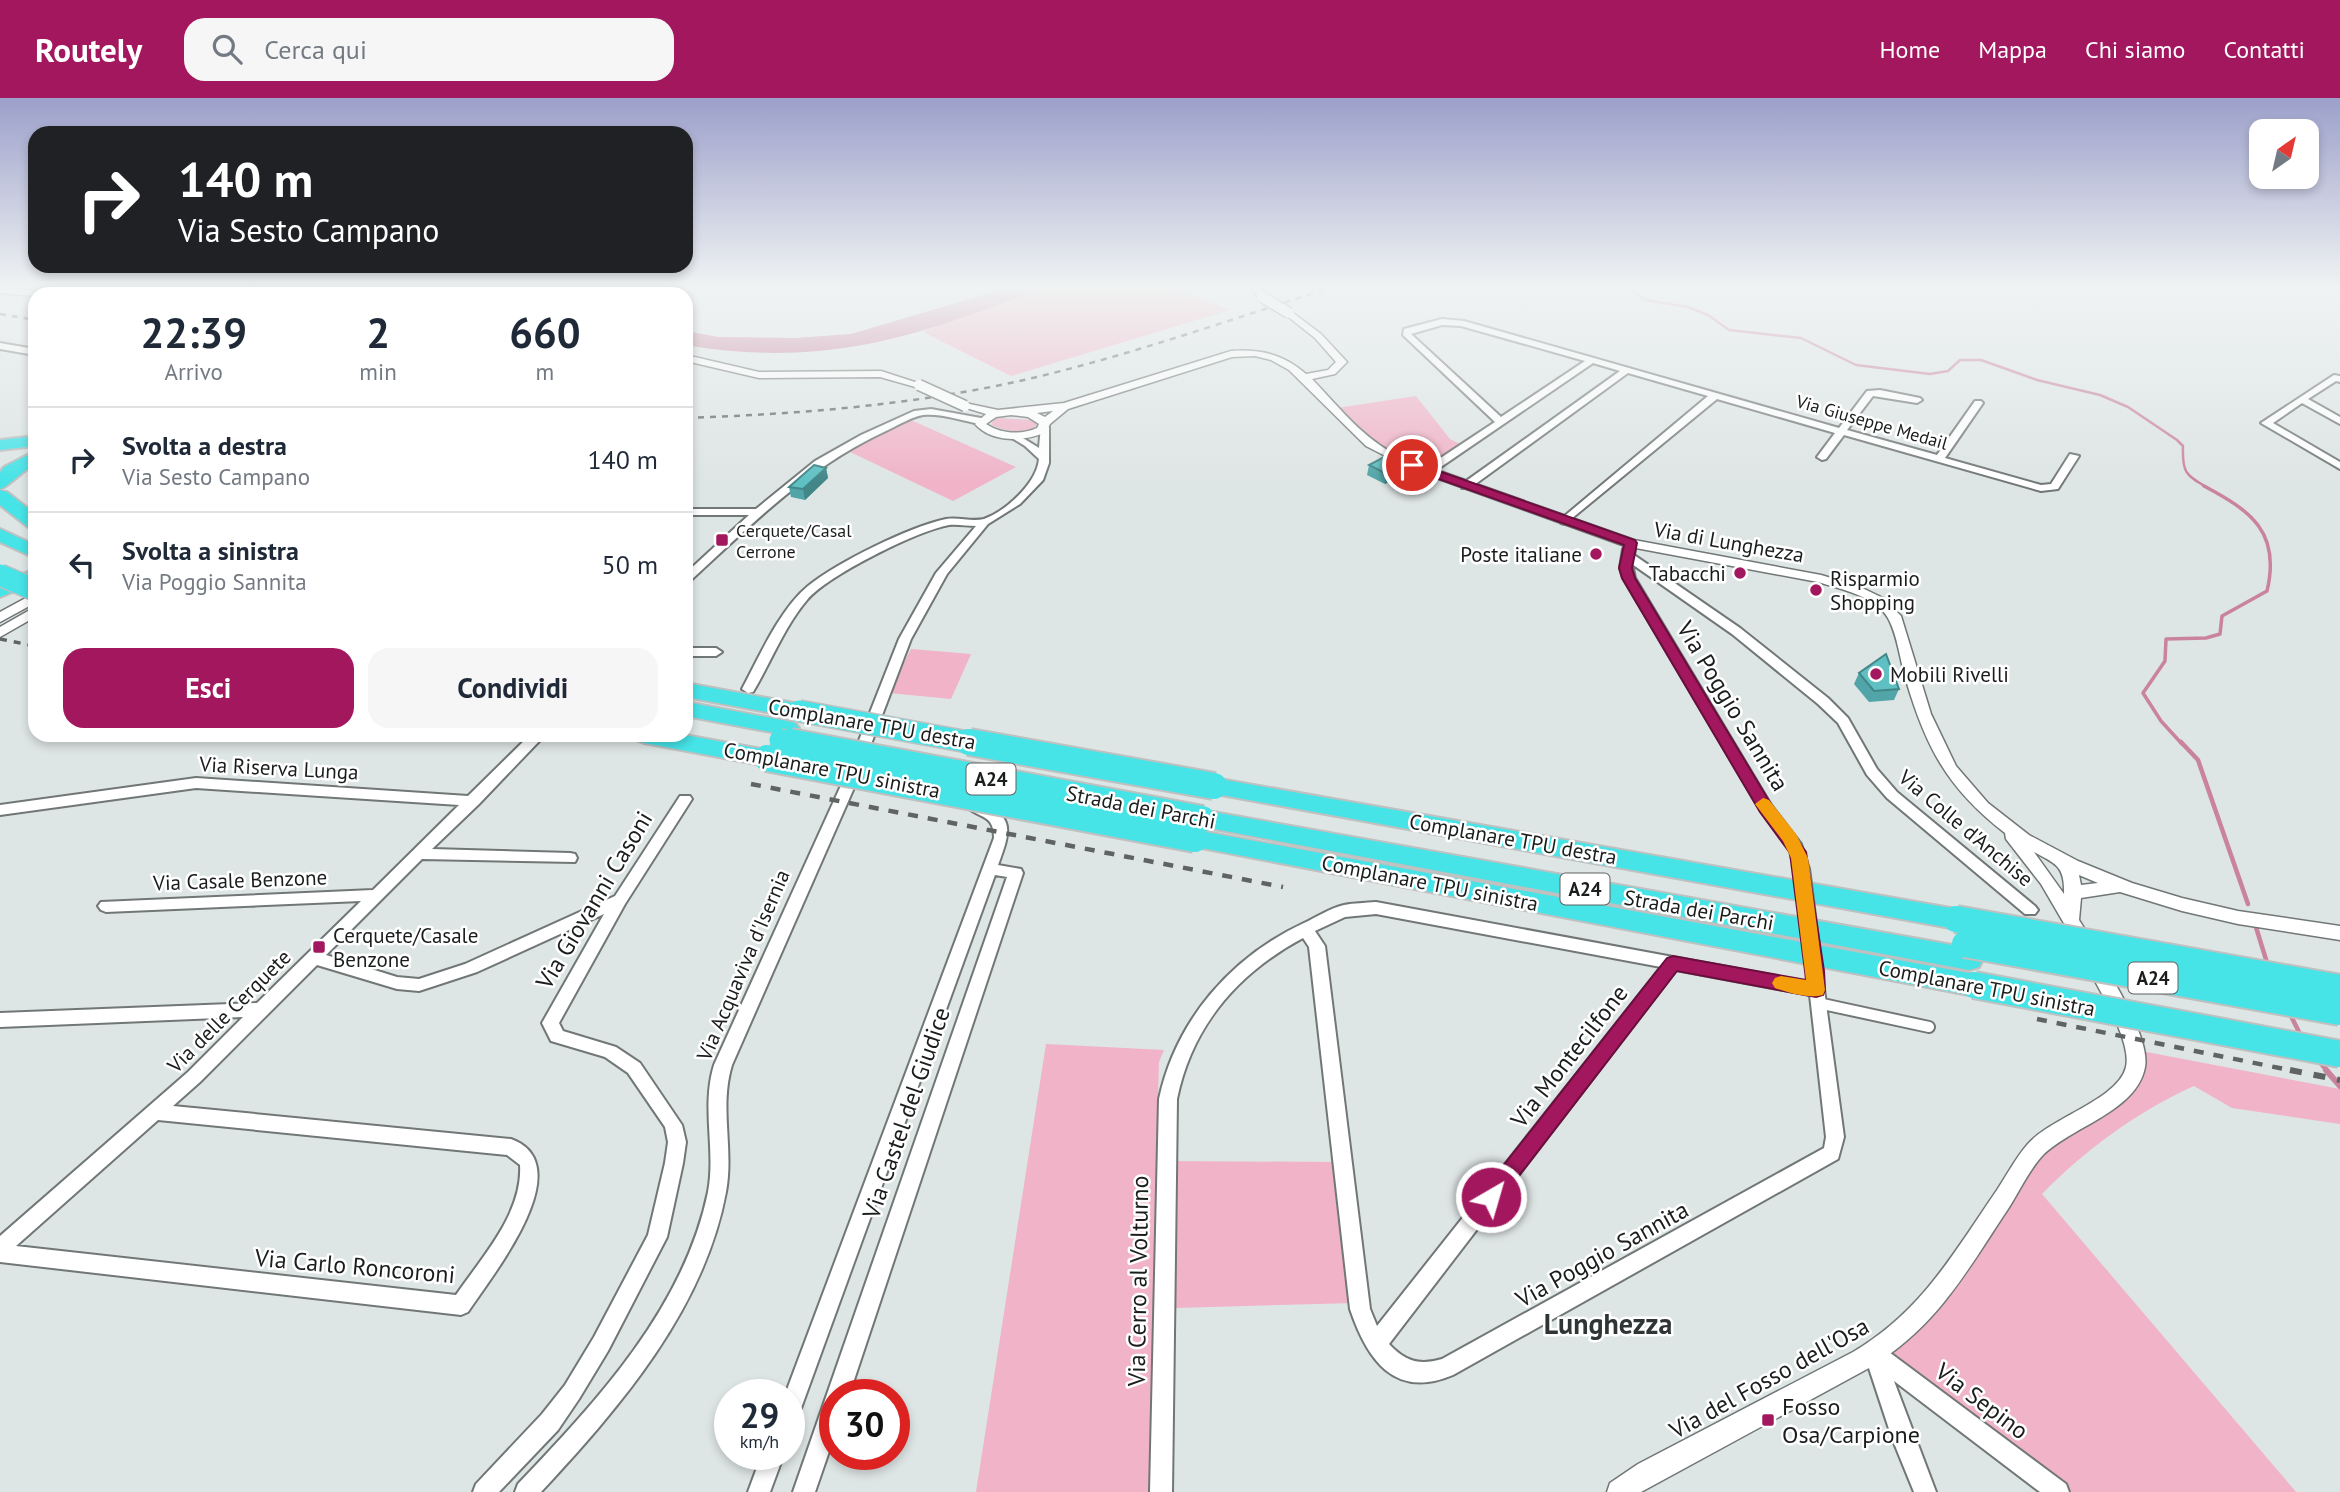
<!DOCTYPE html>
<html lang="it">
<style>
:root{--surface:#fff;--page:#f6f6f7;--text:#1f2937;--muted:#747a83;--line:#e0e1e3;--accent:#a3175e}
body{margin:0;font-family:"PT Sans",sans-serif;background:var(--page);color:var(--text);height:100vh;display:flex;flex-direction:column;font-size:26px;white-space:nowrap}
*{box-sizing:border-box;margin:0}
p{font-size:23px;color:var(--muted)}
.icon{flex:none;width:38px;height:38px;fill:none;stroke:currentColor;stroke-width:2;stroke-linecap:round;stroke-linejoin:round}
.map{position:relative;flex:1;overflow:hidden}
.drawer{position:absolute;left:28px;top:189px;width:665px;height:455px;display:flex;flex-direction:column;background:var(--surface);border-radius:21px;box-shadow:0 4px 10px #0003}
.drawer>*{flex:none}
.guide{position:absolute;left:28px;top:28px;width:665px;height:147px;border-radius:21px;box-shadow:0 4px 10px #0003;background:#202124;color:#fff;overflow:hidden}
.needle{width:46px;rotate:34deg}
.buttons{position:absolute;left:2249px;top:21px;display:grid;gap:14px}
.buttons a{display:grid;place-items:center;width:70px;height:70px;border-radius:14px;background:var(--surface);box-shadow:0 4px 10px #0003;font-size:35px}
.speed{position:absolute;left:714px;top:1281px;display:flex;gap:14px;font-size:35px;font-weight:700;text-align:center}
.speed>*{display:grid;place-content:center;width:91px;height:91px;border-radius:50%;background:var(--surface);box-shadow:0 4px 10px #0003;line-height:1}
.speed small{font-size:18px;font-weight:400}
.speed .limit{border:10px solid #d22;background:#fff;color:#111}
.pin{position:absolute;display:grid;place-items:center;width:60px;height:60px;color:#fff;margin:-30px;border:4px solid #fff;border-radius:50%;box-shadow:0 2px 7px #0007}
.me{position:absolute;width:77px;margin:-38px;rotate:38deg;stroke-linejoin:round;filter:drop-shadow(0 0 5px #0008)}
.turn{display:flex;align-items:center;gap:24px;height:147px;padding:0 35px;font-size:32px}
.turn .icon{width:91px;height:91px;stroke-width:2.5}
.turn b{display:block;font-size:49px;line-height:60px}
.eta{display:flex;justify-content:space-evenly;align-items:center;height:119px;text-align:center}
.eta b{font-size:42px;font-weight:700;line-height:49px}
.cta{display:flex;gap:14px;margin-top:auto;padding:14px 35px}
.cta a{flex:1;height:80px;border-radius:21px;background:var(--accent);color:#fff;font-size:28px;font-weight:700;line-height:80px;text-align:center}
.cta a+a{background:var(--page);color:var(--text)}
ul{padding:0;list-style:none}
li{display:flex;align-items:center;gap:21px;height:105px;padding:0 35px;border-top:2px solid var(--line)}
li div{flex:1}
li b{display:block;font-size:26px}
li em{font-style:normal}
header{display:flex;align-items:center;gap:42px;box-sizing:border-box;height:98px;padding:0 35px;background:var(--accent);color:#fff}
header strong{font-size:33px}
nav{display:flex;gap:38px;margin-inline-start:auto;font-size:24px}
.search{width:490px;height:63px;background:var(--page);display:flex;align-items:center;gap:18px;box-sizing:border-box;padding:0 24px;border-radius:21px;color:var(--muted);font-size:26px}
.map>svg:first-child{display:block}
.green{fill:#f0b3c8}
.water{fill:#ca839d}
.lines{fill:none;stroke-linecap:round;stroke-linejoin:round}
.stream-far3{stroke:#ca839d;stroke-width:2.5}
.stream-far2{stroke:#ca839d;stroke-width:3.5}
.stream-far1{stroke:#ca839d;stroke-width:4.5}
.stream{stroke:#ca839d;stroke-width:6}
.pedestrian-casing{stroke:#717676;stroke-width:14}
.minor-casing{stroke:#717676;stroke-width:4}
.tertiary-casing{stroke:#717676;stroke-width:3}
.motorway-casing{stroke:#bfc0c0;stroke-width:4}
.pedestrian{stroke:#fff;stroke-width:10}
.minor{fill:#fff;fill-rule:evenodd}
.tertiary{fill:#fff;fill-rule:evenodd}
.motorway{fill:#46e3e7;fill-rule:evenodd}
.rail-far3{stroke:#5f6363;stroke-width:2.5;stroke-dasharray:6 6;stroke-linecap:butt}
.rail-far2{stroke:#5f6363;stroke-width:3.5;stroke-dasharray:7 7;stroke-linecap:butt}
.rail-far1{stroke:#5f6363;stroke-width:4.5;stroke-dasharray:10 10;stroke-linecap:butt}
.rail{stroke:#5f6363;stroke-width:6;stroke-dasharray:12 12;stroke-linecap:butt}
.minor-bridge-casing{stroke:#717676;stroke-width:18;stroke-linecap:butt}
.tertiary-bridge-casing{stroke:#717676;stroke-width:13;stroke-linecap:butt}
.motorway-bridge-far1-casing{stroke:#bfc0c0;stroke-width:24;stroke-linecap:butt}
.motorway-bridge-casing{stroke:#bfc0c0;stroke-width:30;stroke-linecap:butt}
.minor-bridge{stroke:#fff;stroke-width:15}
.tertiary-bridge{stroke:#fff;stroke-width:10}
.motorway-bridge-far1{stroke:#46e3e7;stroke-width:21}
.motorway-bridge{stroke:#46e3e7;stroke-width:26}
.wall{fill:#51a5a8}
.shaded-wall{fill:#428688}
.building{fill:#5ec0c3;stroke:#428688;stroke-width:2}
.route{fill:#a3175e;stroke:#6a0f3d;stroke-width:2}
.slow{fill:#f59e0b}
.poi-dot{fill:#a3175e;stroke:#fff;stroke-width:2.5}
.labels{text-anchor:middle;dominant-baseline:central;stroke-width:5;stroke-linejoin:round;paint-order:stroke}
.far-street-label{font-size:18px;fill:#1b1d1d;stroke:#fff}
.far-poi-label{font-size:18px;fill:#1b1d1d;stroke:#fff;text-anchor:start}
.shield{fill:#fff;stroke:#5f6161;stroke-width:2}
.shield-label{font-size:19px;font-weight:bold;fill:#1b1d1d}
.street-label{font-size:21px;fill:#1b1d1d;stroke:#fff}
.poi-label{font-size:21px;fill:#1b1d1d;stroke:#fff;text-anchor:start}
.near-street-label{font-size:24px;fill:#1b1d1d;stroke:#fff}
.near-poi-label{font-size:24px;fill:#1b1d1d;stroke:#fff;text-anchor:start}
.near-quarter-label{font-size:28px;font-weight:bold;fill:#2f3434;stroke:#fff}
</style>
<header>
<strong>Routely</strong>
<div class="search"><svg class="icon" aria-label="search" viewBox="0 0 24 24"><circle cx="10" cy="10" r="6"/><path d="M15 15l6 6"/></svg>Cerca qui</div>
<nav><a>Home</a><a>Mappa</a><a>Chi siamo</a><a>Contatti</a></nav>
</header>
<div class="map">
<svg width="2340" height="1394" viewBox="0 0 2340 1394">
<rect width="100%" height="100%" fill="#dee5e5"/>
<path class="green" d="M1029,190H1175L1230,212L1011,278L923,234Z
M1416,298L1450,341L1462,347L1427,371L1369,343L1337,310Z
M1000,320L1032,322L1037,327C1026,339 1004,332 991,327L994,321Z
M911,322L1016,369L953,403L848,353Z
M911,551L971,556L951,601L889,595Z
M1046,946L1164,952L1159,964L1156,1063L1339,1064L1354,1205L1175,1210L1171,1394H976Z
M2136,952L2340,991V1026L2232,1010L2194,988C2138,1013 2085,1052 2042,1096L2296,1394H2054L1874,1255L1890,1243L2020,1072L2112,1002Z"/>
<path class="water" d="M1007,190H1037C1012,203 986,212 958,221C868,253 781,264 686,247V233L718,239L795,240L851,236Z"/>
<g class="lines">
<path class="stream-far3" d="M1628,190L1645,202L1688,209L1708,217L1729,232L1801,240L1856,267L1930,276L1948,273L1960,262H1981L2037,282L2100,297L2128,309L2177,342L2183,348C2182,374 2185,377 2208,390"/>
<path class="stream-far2" d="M2182,646L2161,623L2143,595L2165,563L2166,541L2206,540L2220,536L2222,518L2267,493C2281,434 2251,413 2204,388"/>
<path class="stream-far1" d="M2181,644L2198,662L2248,806
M2255,826L2268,868
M2289,914L2301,938
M2318,962L2328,974"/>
<path class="stream" d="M2326,972L2340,988"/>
<defs>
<path id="pedestrian" d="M1818,905L1929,929"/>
<path id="minor" d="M1442,221L1464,223L1839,330L1867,293L1880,292L1920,300L1922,302L1917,305L1873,298L1847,332L1937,357L1975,303H1981L1983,305L1945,360L2041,387L2051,386L2070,356L2079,358L2058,391L2041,393L1844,337L1826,361L1822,362L1817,359L1835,335L1717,301L1565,426L1561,425V421L1708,298L1628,275L1470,390H1462V386L1620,273L1593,265L1432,375H1424V371L1495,324L1403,237L1404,231ZM1442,227L1461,228L1585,263L1501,319L1411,236Z
M0,245L35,251V257L0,251Z
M2334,277L2340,278V284L2336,283L2308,301L2340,319V326L2302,305L2273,325L2340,364V371L2261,325Z
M931,311L981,320L986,323L981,326C963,323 941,315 923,317C911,319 899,327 888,332C809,368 753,425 690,483L686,484V475L749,417H686V411H756L815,363L861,337L914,313Z
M1041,327L1049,329V365L1043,382L1020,406L988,426L947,476L911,541L857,683L732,967C719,1009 734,1051 726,1094C704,1212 620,1309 541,1394H515L518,1386C597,1303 684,1210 708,1094C716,1052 701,1009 714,967L843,683L899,541L936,475L976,428C967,428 957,426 949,427C917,433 828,477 807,502C784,529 771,564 753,594L748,595L742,591C759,559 780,511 808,488C838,464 909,429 946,421C959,419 972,424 984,421C1006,413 1037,385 1039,361L1025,348L1007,337L1015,335L1039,350Z
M1629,448L1635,451L1634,457L1740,530L1828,600L1848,620L1877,671L1897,694L2035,808L2038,812L2035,816H2025L1887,700L1867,677L1838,625L1818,606L1732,536L1632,466L1635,480L1771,707L1801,746L1809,771L1807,775H1797L1789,751L1761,713L1623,480L1620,470L1623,451Z
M686,550H716L722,554L716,558H686Z
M530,637H545L479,706L432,751L570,755L575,756L577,760L575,764L422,761L326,857L397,879L419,881L465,866L615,798L680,698H690L692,701L625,806L559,925L563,933L616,949L640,965L682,1027L686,1044L683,1065L667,1139L608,1253L579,1301L558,1332L499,1394H473L476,1386L542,1316L565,1287L594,1239L648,1137L665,1065L668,1044L665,1029L628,975L605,959L551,943L542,925L604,816L477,874L419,893L397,891L317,867L200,984L173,1008L511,1041C582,1067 491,1179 468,1214L461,1217L0,1164V1138L188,974L243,919L0,929V915L257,905L361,803L106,814L101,812L98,808L101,804L373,792L459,707L196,690L0,717V707L196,680L468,698ZM158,1022L507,1057L520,1067C523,1115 482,1159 456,1197L16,1148Z
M974,704C1016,716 1011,732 998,767L1021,771L1023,775L849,1297H835V1336L815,1394H793L1007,779L995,777L800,1313L796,1320L789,1323V1297H785L994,740C994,716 980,721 967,709Z
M1376,804L1808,884L1807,873L1809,869L1815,867L1821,869L1844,1039L1838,1061L1453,1277C1394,1302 1367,1261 1350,1211L1309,849L1303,840C1238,875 1192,928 1177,1001L1172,1394H1150L1159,1001C1176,922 1231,859 1304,825C1317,819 1330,810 1344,807C1354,805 1365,805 1376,804ZM1376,816L1661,869L1377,1228L1370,1211L1325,848L1315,833L1345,819ZM1676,872L1810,897L1826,1039L1824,1050L1442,1261C1419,1268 1405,1263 1389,1246Z
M1874,1245L1881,1248L2066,1386L2069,1394H2040L1894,1283L1936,1394H1914L1892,1340L1864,1255L1867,1248Z
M762,1356H784L770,1394H748Z"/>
<path id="tertiary" d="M0,190L38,193L43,196H35V198L0,195Z
M1252,190H1260L1267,199L1265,201H1259Z
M1289,212L1321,236L1347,264L1335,276L1312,281C1340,310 1363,341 1400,359L1634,442L1821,477L1858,488L1883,500L1901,518L1931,616L1956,668L1988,705L2029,737L2078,763L2132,785L2182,800L2238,813L2340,828V842L2238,826L2182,813L2120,794L2081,800L2079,822L2094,846L2091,851L2085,853L2079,851L2041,786L2006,741L2005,735C1948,691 1926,650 1906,582C1900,563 1898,538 1888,520C1876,498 1840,491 1818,484L1625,448L1411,371L1366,348L1289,272L1271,262L1255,258L1232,259L1068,311L1050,326L1046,334C1024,344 992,345 975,326L986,316L960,308L965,305L998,312L1064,305L1231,253C1261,251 1283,256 1306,276L1328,272L1336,264L1315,240L1286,217V213ZM1053,313L1045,319L1037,315ZM1011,317L1028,319L1039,326L1037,330C1021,337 1001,336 986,326L996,319ZM2034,754C2056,766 2065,768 2064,796ZM2079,777L2098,785L2081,787Z
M686,257L759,274L881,273L924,287L919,290L880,279L759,280L686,263Z
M35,495V505L0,524V514Z
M35,509V519L0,539V529Z
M2095,859L2101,861C2115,886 2150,941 2145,969C2137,1013 2073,1028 2043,1057C2029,1072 2019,1094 2008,1111C1966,1174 1937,1229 1869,1270L1641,1394H1607L1610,1385L1638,1366L1853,1254C1922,1213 1953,1156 1997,1092C2007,1077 2015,1061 2027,1047C2049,1020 2118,1002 2126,969C2132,942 2098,891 2086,866L2089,861Z"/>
<path id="motorway" d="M35,338V348L0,352V342Z
M35,353V366C25,371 6,390 0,391V374L4,369Z
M0,392L7,394L35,416V431L28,429L0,407Z
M0,431L35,447V460L0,444Z
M35,471V485L0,499V485Z
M686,585L799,606L807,608L810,613L807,618L799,620L686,599Z
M686,604L787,623L795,625L799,630L795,635L787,637L686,618Z
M632,637H685L767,652L775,654L779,660L775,666L767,668L644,645L636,642Z
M1214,680L1956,811L1966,814L1970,821L1966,828L1956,831L1205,694L1202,688L1205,682Z
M1202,712L1969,850L1979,853L1983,861L1979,869L1969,872L1193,727L1190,721L1193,715Z
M1195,732L1974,876L1984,879L1988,887L1984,895L1974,898L1186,747L1182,741L1186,735Z"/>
</defs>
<use href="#pedestrian" class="pedestrian-casing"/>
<use href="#minor" class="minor-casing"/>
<use href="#tertiary" class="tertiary-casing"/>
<use href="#motorway" class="motorway-casing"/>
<use href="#pedestrian" class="pedestrian"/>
<use href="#minor" class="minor"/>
<use href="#tertiary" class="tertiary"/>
<use href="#motorway" class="motorway"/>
<path class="rail-far3" d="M0,216L35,222
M686,320C800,316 913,307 1024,282C1128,258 1229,222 1330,190"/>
<path class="rail-far2" d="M0,541L35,548"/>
<path class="rail-far1" d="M751,686L1283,789
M2037,921L2299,974"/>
<path class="rail" d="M2290,972L2340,982"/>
<defs>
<path id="minor-bridge" d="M1802,771L1815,873"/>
<path id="tertiary-bridge" d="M1262,199L1289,215
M919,287L965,308"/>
<path id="motorway-bridge-far1" d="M0,477L35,492
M799,613L979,646
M780,642L799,646"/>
<path id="motorway-bridge" d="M790,644L1202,721
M969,644L1214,688
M767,660L1195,741
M1956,821L2340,890
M1965,846L2340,914
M1974,887L2340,956"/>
</defs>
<use href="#minor-bridge" class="minor-bridge-casing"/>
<use href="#tertiary-bridge" class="tertiary-bridge-casing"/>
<use href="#motorway-bridge-far1" class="motorway-bridge-far1-casing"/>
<use href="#motorway-bridge" class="motorway-bridge-casing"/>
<use href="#minor-bridge" class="minor-bridge"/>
<use href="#tertiary-bridge" class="tertiary-bridge"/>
<use href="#motorway-bridge-far1" class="motorway-bridge-far1"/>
<use href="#motorway-bridge" class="motorway-bridge"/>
</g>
<path class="wall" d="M1369,367H1402L1400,377L1385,386L1367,377Z
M826,370L828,380L805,402L791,399L789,389Z
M1859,575L1899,591L1894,602L1869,604L1854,586Z"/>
<path class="shaded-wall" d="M1402,367L1400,377L1385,386L1387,376Z
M826,370L828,380L805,402L803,391Z"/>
<path class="building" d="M1384,359L1402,367L1387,376L1369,367Z
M814,367L826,370L803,391L789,389Z
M1886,556L1899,591L1874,593L1859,575Z"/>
<linearGradient id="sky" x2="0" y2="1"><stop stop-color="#9ca0ca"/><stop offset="0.49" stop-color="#f0f3f3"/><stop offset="1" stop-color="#f0f3f3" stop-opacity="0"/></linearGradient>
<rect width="2340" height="385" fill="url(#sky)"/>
<path class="route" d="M1408,365H1416L1635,442L1637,445L1632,470L1635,480L1771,706L1806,754L1824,873L1825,892L1823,897L1816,899L1677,873L1498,1105L1491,1108L1484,1105L1480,1099L1484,1092L1667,860L1673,858L1806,882L1805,873L1790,755L1760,714L1622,480L1619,470L1624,447L1408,370Z"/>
<path class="slow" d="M1763,700L1769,702L1796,736L1808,760L1825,892L1823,897C1809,901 1788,895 1775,890L1772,885L1775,880L1781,878L1806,882L1791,760L1783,743L1755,706Z"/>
<g class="poi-dot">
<rect x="715" y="435" width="14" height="14" rx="3.5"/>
<circle cx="1596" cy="456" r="7"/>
<circle cx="1740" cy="475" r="7"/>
<circle cx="1816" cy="492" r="7"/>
<circle cx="1876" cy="576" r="7"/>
<rect x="312" y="842" width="14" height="14" rx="3.5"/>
<rect x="1761" y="1315" width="14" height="14" rx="3.5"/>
</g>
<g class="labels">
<g class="far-street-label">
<text transform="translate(1872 324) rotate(16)">Via Giuseppe Medail</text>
</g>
<g class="far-poi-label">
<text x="736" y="432">Cerquete/Casal<tspan x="736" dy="21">Cerrone</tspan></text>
</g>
<g class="shield">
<rect x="966.5" y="665.5" width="49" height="31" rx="5"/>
<rect x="1560.5" y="775.5" width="49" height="31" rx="5"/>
<rect x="2128.5" y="864.5" width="49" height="31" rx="5"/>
</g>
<g class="shield-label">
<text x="991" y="681">A24</text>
<text x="1585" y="791">A24</text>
<text x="2153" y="880">A24</text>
</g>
<g class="street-label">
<text transform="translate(1729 444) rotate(10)">Via di Lunghezza</text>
<text transform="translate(872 626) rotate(10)">Complanare TPU destra</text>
<text transform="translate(279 670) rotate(3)">Via Riserva Lunga</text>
<text transform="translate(832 672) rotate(11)">Complanare TPU sinistra</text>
<text transform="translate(1141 709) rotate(11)">Strada dei Parchi</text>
<text transform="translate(1966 730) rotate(40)">Via Colle d'Anchise</text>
<text transform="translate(1513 741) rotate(10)">Complanare TPU destra</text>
<text transform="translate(240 782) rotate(-2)">Via Casale Benzone</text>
<text transform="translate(1430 785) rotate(11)">Complanare TPU sinistra</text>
<text transform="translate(1699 812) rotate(10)">Strada dei Parchi</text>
<text transform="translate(743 867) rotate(-67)">Via Acquaviva d'Isernia</text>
<text transform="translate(1987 890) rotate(11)">Complanare TPU sinistra</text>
<text transform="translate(229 913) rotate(-45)">Via delle Cerquete</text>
</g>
<g class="poi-label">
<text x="1582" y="456" text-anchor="end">Poste italiane</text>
<text x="1726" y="475" text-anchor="end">Tabacchi</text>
<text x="1830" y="480">Risparmio<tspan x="1830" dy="24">Shopping</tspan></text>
<text x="1890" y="576">Mobili Rivelli</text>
<text x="333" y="837">Cerquete/Casale<tspan x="333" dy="24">Benzone</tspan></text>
</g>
<g class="near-street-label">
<text transform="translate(1733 608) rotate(59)">Via Poggio Sannita</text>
<text transform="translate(594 802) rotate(-59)">Via Giovanni Casoni</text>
<text transform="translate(1569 958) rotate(-52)">Via Montecilfone</text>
<text transform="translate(906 1015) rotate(-71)">Via Castel del Giudice</text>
<text transform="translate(1602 1156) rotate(-29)">Via Poggio Sannita</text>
<text transform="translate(355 1168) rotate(5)">Via Carlo Roncoroni</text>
<text transform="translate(1138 1183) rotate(-89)">Via Cerro al Volturno</text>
<text transform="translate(1769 1280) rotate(-29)">Via del Fosso dell'Osa</text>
<text transform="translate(1982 1303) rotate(37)">Via Sepino</text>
</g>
<g class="near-poi-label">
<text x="1782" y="1308">Fosso<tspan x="1782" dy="28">Osa/Carpione</tspan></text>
</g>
<g class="near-quarter-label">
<text x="1608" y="1225">Lunghezza</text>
</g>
</g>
</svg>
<div class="buttons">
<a><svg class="needle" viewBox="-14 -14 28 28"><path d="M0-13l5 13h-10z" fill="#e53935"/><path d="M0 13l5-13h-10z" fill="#747a83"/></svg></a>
</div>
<div class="speed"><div>29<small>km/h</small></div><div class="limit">30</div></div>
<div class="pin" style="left:1412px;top:367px;background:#d93025"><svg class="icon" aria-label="arrive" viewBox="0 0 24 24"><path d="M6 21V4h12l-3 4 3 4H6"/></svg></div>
<svg class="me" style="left:1491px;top:1099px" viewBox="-20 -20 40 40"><circle r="17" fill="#a3175e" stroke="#fff" stroke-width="3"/><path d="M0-11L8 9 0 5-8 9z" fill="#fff"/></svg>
<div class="guide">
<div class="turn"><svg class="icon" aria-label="right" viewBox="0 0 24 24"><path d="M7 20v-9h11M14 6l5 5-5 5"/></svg><div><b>140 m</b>Via Sesto Campano</div></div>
</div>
<section class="drawer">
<div class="eta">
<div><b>22:39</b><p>Arrivo</p></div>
<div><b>2</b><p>min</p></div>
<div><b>660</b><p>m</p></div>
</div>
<ul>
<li><svg class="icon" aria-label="right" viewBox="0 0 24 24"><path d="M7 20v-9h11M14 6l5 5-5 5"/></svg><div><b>Svolta a destra</b><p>Via Sesto Campano</p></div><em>140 m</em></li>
<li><svg class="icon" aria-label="left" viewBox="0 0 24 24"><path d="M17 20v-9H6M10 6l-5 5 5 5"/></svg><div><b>Svolta a sinistra</b><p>Via Poggio Sannita</p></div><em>50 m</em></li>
</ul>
<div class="cta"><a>Esci</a><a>Condividi</a></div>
</section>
</div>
